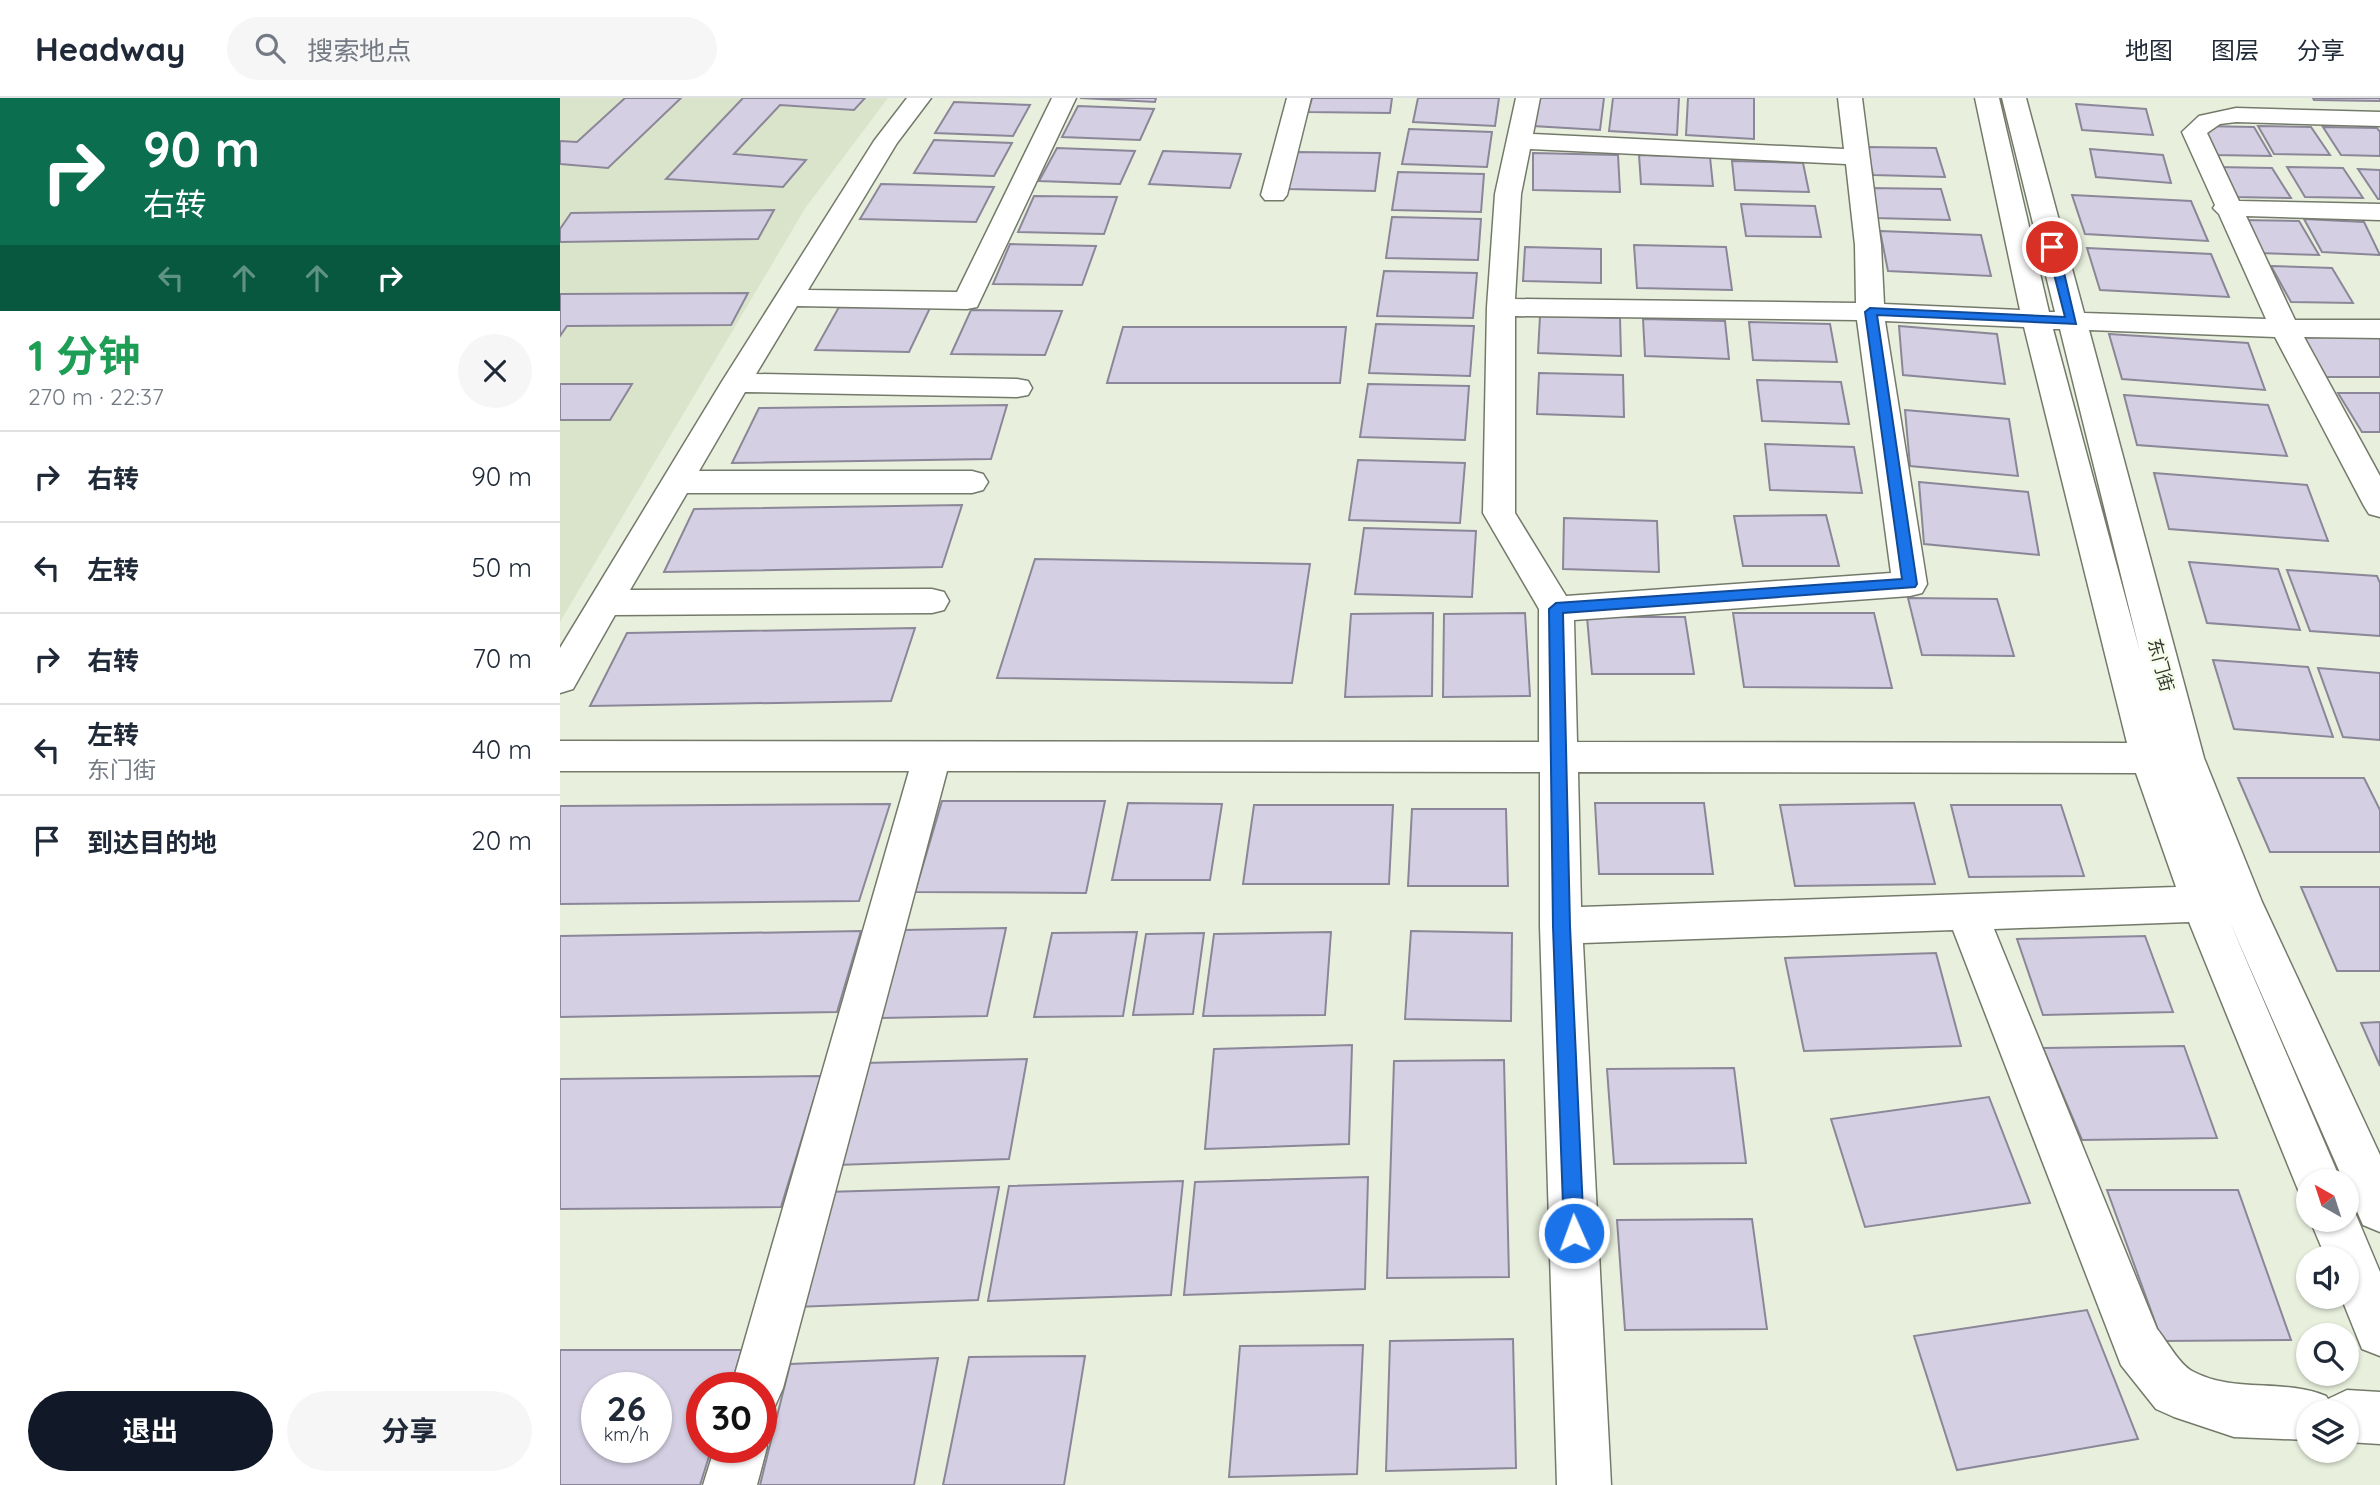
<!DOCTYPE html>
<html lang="zh">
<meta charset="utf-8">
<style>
:root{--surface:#fff;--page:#f6f6f7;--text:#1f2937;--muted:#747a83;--line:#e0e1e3;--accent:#111827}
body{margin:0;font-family:Quicksand,"Noto Sans SC",sans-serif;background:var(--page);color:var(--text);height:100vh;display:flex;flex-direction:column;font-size:26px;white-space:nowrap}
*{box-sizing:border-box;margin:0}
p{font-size:23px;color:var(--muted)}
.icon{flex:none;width:38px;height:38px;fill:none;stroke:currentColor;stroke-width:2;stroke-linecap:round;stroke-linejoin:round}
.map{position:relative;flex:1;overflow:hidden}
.side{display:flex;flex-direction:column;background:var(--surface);width:560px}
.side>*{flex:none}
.top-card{background:#0b6e4f;color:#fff;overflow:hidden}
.needle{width:46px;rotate:321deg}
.fabs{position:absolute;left:1736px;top:1071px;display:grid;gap:14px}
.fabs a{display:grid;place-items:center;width:63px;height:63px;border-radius:50%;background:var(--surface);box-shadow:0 2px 5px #0004;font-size:35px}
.speed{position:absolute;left:21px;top:1274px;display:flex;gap:14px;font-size:35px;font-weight:700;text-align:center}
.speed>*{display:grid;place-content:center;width:91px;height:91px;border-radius:50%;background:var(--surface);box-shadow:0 2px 5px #0004;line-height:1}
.speed small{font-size:18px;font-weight:400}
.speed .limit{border:10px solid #d22;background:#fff;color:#111}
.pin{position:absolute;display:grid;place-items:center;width:60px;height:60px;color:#fff;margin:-30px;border:4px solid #fff;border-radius:50%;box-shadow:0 2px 7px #0007}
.me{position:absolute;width:77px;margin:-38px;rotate:358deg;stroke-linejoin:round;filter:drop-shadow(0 0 5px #0008)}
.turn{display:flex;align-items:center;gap:24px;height:147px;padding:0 28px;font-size:32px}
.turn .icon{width:91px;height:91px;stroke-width:2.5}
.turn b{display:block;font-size:49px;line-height:60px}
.lanes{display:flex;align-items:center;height:66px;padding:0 28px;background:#0003;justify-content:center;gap:35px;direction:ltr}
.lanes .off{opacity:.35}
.round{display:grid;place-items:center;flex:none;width:74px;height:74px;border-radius:37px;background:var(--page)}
.head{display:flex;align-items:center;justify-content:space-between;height:119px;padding:0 28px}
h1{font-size:42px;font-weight:700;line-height:52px;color:#1e9e55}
.button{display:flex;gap:14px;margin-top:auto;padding:14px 28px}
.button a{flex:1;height:80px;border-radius:42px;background:var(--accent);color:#fff;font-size:28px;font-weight:700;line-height:80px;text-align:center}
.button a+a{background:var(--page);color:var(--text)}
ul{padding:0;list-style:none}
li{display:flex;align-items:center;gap:21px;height:91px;padding:0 28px;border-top:2px solid var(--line)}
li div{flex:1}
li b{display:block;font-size:26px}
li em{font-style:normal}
header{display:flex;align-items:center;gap:42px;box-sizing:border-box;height:98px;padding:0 35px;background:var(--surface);border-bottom:2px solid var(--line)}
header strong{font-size:33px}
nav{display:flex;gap:38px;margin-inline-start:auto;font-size:24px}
.search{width:490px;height:63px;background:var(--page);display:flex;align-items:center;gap:18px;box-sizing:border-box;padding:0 24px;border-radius:38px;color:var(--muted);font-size:26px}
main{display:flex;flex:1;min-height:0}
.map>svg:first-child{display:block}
.built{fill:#dae4ca}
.building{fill:#d4cfe2;stroke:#8b8798;stroke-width:2;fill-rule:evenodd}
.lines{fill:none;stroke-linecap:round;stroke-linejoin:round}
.minor-casing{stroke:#747a6a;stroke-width:3}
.minor{fill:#fff;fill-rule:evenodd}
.route{fill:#1a73e8;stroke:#114b97;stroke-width:2}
.labels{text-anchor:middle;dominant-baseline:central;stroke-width:5;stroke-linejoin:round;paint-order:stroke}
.street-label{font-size:18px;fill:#33362e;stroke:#f6fdeb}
</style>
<header>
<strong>Headway</strong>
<div class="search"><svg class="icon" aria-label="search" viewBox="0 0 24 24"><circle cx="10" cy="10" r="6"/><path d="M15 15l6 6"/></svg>搜索地点</div>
<nav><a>地图</a><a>图层</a><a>分享</a></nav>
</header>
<main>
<section class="side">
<div class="top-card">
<div class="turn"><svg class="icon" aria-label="right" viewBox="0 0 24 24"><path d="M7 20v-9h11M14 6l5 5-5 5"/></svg><div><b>90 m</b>右转</div></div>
<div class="lanes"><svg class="icon off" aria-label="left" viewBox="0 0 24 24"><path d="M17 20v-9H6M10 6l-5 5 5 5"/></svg><svg class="icon off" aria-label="ahead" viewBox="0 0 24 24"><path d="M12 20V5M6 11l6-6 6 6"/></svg><svg class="icon off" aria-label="ahead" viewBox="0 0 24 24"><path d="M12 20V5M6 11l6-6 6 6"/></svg><svg class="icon" aria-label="right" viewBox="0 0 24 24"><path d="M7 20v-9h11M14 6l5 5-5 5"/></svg></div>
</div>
<div class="head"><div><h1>1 分钟</h1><p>270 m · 22:37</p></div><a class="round"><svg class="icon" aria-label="close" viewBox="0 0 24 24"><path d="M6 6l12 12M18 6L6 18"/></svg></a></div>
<ul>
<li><svg class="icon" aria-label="right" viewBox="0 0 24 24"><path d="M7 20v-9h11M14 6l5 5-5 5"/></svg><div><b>右转</b></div><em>90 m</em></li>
<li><svg class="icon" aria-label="left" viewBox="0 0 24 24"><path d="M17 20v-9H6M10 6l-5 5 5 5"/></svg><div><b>左转</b></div><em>50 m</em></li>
<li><svg class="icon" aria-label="right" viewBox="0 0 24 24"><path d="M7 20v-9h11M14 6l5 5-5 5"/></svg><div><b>右转</b></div><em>70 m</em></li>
<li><svg class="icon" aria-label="left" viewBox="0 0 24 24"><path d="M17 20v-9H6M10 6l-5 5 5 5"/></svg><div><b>左转</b><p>东门街</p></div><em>40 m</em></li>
<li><svg class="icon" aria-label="arrive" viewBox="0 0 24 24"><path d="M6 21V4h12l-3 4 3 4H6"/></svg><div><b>到达目的地</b></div><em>20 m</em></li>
</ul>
<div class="button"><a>退出</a><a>分享</a></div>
</section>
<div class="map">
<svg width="1820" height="1387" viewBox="0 0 1820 1387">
<rect width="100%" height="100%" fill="#e8f0dd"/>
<path class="built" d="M0,0H328L246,109L0,524Z"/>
<path class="building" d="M65,0H121L48,70L0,66V43L17,44Z
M183,0H305L294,12L220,7L174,56L246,62L223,89L106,81Z
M520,0H596L595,4Z
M752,0H832L830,15L748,14Z
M858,0H939L935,28L853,24Z
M978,0H1044L1040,32L973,28Z
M1053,0H1119L1117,37L1049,33Z
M1128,0H1194V41L1126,37Z
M1753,0H1820V3L1754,2Z
M394,4L470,7L453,38L375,35Z
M1516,6L1586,11L1593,37L1522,32Z
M518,8L594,11L580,42L502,39Z
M1640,28L1694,29L1711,58L1655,57Z
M1698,28L1751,29L1770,57L1714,56Z
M1763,29L1817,30L1820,34V58L1781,57Z
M849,31L932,34L927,69L842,66Z
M374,42L452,45L434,78L354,75Z
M1306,49L1376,50L1385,79L1313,77Z
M497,50L575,53L560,86L479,83Z
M1530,51L1603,57L1611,85L1536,79Z
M603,53L681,56L670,90L589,86Z
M736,54L820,55L815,93L728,91Z
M973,55L1058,57L1060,94L973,92Z
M1079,57L1150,59L1153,88L1081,86Z
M1172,63L1243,65L1249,94L1175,92Z
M1656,69L1712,70L1731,100L1674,99Z
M1727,69L1783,70L1803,100L1745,99Z
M1798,71L1820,72V101H1818Z
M838,74L924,76L921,114L832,112Z
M321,86L434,89L416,124L300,121Z
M1308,90L1381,91L1390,122L1315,120Z
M1512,97L1631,103L1648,143L1525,136Z
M474,98L557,99L544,136L458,134Z
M1181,106L1255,108L1261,139L1186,138Z
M214,112L198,141L0,144V131L11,115Z
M832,119L921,121L918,162L826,160Z
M1744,121L1804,124L1820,157L1762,154Z
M1680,122L1739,123L1759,157L1698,155Z
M1320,133L1421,137L1431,178L1328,173Z
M450,146L536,148L522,187L433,186Z
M1074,147L1166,149L1172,192L1077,190Z
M965,149L1041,151V185L963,183Z
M1527,150L1651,156L1669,199L1540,192Z
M1711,168L1772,170L1793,205L1731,204Z
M824,173L917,175L913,220L817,218Z
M188,195L171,227L7,228L0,238V196Z
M279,209L370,210L349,254L255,252Z
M411,212L502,213L485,257L391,256Z
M980,218L1060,220L1061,258L978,255Z
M1083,221L1165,223L1169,261L1085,258Z
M1189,224L1270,226L1277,264L1193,262Z
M816,226L914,228L910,278L809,275Z
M1339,228L1437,236L1445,286L1343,277Z
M563,229H786L780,285H547Z
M1549,236L1688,245L1705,292L1562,281Z
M1741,238H1820V279H1766Z
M979,275L1063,277L1064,319L977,316Z
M1197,282L1281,284L1289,326L1202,323Z
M0,286H72L50,322H0Z
M808,286L909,288L905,342L800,339Z
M1778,295H1820V334H1802Z
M1564,297L1708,307L1727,358L1577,347Z
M447,307L431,361L172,365L199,310Z
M1345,312L1449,321L1458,378L1350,368Z
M1205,346L1294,349L1302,395L1210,392Z
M798,362L905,365L900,425L789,422Z
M1594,375L1747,387L1768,443L1609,431Z
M1359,384L1468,394L1479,457L1364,446Z
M402,407L382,469L104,474L134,411Z
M1266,417L1279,468H1183L1174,418Z
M1004,420L1097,423L1099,474L1003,471Z
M804,430L916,433L912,499L795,496Z
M475,461L750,466L732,585L437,580Z
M1629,464L1718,471L1740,532L1647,525Z
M1727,472L1817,478L1820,485V538L1750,533Z
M1348,500L1437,501L1454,558L1362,557Z
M873,515L872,598L785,599L791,516Z
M965,515L970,598L883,599L884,516Z
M1173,515H1314L1332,590L1184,589Z
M1027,519H1125L1134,576H1032Z
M355,530L331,603L30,608L67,535Z
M1653,562L1748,569L1773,639L1674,631Z
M1758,570L1820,575V642L1783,639Z
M1678,680H1804L1820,712V754H1710Z
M382,703H545L526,795L355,794Z
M568,705L662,706L650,782H552Z
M1035,705H1144L1153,776H1039Z
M1354,705L1375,786L1235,788L1220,707Z
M330,706L299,803L0,806V708Z
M694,707H833L829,786H683Z
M1391,707H1501L1524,778L1409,779Z
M852,711H946L948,788H848Z
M1741,789H1820V873H1777Z
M446,830L427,918L321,920L344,832Z
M301,833L277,914L0,919V838Z
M851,833L952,835L951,923L845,921Z
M577,834L563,918L474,919L492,835Z
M771,834L765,917L643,918L654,836Z
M644,835L633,916L573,917L586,836Z
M1585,838L1613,914L1483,917L1457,841Z
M1376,855L1401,948L1244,953L1225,860Z
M1820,924V968L1801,925Z
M792,947L789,1046L645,1051L654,951Z
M1624,948L1657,1040L1522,1042L1483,950Z
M467,961L449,1061L277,1067L304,965Z
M944,962L949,1179L827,1180L834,963Z
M1174,970L1186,1065L1054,1066L1047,971Z
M261,978L221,1109L0,1111V981Z
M1429,999L1470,1105L1305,1129L1271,1021Z
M808,1079L805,1191L624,1197L635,1084Z
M623,1083L611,1197L428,1203L449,1088Z
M439,1089L418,1202L235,1209L265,1094Z
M1547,1092H1678L1731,1242L1602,1243Z
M1192,1121L1207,1231L1065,1232L1057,1122Z
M1527,1212L1578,1341L1397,1372L1354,1238Z
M953,1241L956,1370L826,1373L830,1243Z
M803,1247L797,1376L669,1379L680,1248Z
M0,1252H182L170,1290H142V1349H152L140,1387H0ZM37,1290H96V1349H37Z
M525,1258L504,1387H383L409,1259Z
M378,1260L354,1387H200L230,1266Z"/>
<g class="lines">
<defs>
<path id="minor" d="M347,0H371L337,45L248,192L397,194L492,0H516L417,209L407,211L237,208L196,276L457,281L468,283L472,290L468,297L457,299L185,294L139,373H412L423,376L428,384L423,392L412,395H127L70,492L372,491L384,494L389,503L384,512L372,515L55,517L13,591L0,595V550L161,285L314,43Z
M727,0H751L727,97L723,102H705L701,97Z
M956,0H980L973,36L1284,51L1278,0H1302L1321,147L1324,206L1460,212L1415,0H1439L1489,214H1495L1442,0H1466L1524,215L1706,221L1659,116L1653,110L1655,107L1622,34L1639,18L1676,10L1820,14V28L1676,24L1660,26L1647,35L1679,103L1820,106V122L1686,118L1735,222H1820V240L1744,239L1820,378V419L1809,416L1804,408L1715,239L1529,232L1644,660L1702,804L1820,1057V1134L1803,1127L1669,822L1781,1083H1748V1102L1741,1099L1629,824L1434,831L1597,1231C1607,1243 1619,1266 1632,1273C1674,1296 1724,1280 1766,1298L1768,1301L1787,1292L1820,1294V1346L1787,1344V1314H1748V1342L1674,1339L1614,1319L1596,1311L1561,1267L1393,832L1023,845L1051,1387H997L980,828V674L387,673L223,1290L215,1308L201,1314V1290H171L349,673H0V643L979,644V511L923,415L927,209L935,96ZM970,51L1286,66L1295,147L1296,205L955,201L961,96ZM955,218L1297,222L1331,475L1006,498L955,415ZM1325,223L1464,229L1567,645L1017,644L1014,522L1350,498L1362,495L1367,486ZM1493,231H1500L1580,554ZM1018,674L1576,675L1616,789L1021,809Z
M1787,1103L1791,1105L1820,1174V1258L1802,1251L1781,1199H1787V1160H1766L1750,1122H1787Z
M201,1334L207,1349L197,1387H143L155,1349H201Z"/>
</defs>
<use href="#minor" class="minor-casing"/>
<use href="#minor" class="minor"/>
</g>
<path class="route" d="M1492,146L1498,149L1516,226L1317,217L1357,486L1355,489L1003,515L1010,828L1024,1135L1021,1142L1014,1145L1007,1142L1004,1135L993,828L989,511L996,505L1342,481L1305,214L1310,210L1505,219L1487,149Z"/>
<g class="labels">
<g class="street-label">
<text transform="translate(1601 567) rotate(75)">东门街</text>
</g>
</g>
</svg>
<div class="fabs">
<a><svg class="needle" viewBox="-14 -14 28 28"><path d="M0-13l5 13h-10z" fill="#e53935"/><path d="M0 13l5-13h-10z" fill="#747a83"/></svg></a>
<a><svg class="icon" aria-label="sound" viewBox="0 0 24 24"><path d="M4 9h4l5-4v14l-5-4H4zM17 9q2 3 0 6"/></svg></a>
<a><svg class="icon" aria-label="search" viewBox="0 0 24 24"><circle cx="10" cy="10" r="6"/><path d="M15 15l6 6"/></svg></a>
<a><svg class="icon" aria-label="layers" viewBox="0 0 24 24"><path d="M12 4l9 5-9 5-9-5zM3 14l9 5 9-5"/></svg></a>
</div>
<div class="speed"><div>26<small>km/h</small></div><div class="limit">30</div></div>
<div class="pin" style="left:1492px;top:149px;background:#d93025"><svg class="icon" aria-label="arrive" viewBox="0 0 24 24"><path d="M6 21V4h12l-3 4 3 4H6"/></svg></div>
<svg class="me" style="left:1014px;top:1135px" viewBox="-20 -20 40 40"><circle r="17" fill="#1a73e8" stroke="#fff" stroke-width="3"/><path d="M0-11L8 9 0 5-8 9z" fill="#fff"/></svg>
</div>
</main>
